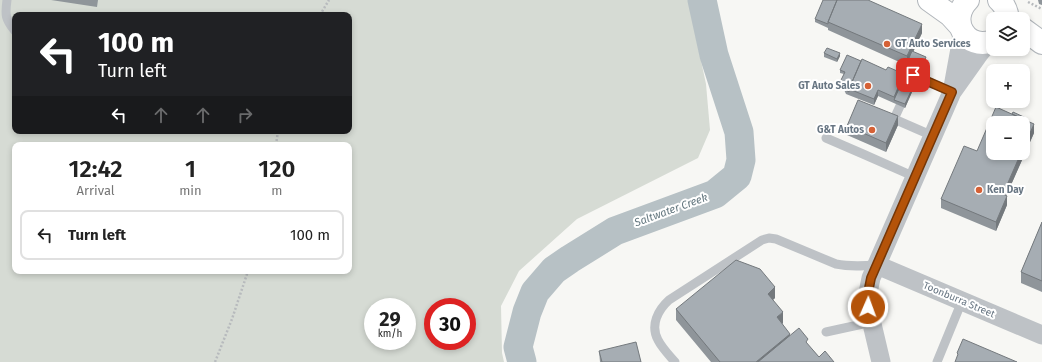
<!DOCTYPE html>
<meta charset="utf-8">
<style>
:root{--surface:#fff;--page:#f6f6f6;--text:#222;--muted:#767676;--line:#e0e0e0}
body{margin:0;font-family:"Fira Sans",sans-serif;background:var(--page);color:var(--text);height:100vh;display:flex;flex-direction:column;font-size:15px;white-space:nowrap}
*{box-sizing:border-box;margin:0}
p{font-size:13px;color:var(--muted)}
.icon{flex:none;width:22px;height:22px;fill:none;stroke:currentColor;stroke-width:2;stroke-linecap:round;stroke-linejoin:round}
.map{position:relative;flex:1;overflow:hidden}
.sheet{position:absolute;left:12px;top:142px;width:340px;height:132px;display:flex;flex-direction:column;background:var(--surface);border-radius:8px;box-shadow:0 2px 6px #0003}
.sheet>*{flex:none}
.hud{position:absolute;left:12px;top:12px;width:340px;height:122px;border-radius:8px;box-shadow:0 2px 6px #0003;background:#202124;color:#fff;overflow:hidden}
.fabs{position:absolute;left:986px;top:12px;display:grid;gap:8px}
.fabs a{display:grid;place-items:center;width:44px;height:44px;border-radius:8px;background:var(--surface);box-shadow:0 2px 6px #0003;font-size:20px}
.speed{position:absolute;left:364px;top:298px;display:flex;gap:8px;font-size:20px;font-weight:700;text-align:center}
.speed>*{display:grid;place-content:center;width:52px;height:52px;border-radius:50%;background:var(--surface);box-shadow:0 2px 6px #0003;line-height:1}
.speed small{font-size:10px;font-weight:400}
.speed .limit{border:6px solid #d22;background:#fff;color:#111}
.pin{position:absolute;display:grid;place-items:center;width:34px;height:34px;color:#fff;margin:-17px;border-radius:8px;box-shadow:0 2px 6px #0006}
.me{position:absolute;width:44px;margin:-22px;rotate:2deg;stroke-linejoin:round;filter:drop-shadow(0 0 3px #0008)}
.turn{display:flex;align-items:center;gap:14px;height:84px;padding:0 20px;font-size:18px}
.turn .icon{width:52px;height:52px;stroke-width:2.5}
.turn b{display:block;font-size:28px;line-height:34px}
.lanes{display:flex;align-items:center;height:38px;padding:0 20px;background:#0003;justify-content:center;gap:20px;direction:ltr}
.lanes .off{opacity:.35}
.eta{display:flex;justify-content:space-evenly;align-items:center;height:68px;text-align:center}
.eta b{font-size:24px;font-weight:600;line-height:28px}
ul{padding:0;list-style:none}
li{display:flex;align-items:center;gap:12px;height:50px;margin:0 8px 6px;padding:0 12px;border:2px solid var(--line);border-radius:8px}
li div{flex:1}
li b{display:block;font-size:15px}
li em{font-style:normal}
.map>svg:first-child{display:block}
.green{fill:#d6dbd4;fill-rule:evenodd}
.lines{fill:none;stroke-linecap:round;stroke-linejoin:round}
.river{stroke:#b7c1c5;stroke-width:29}
.secondary-casing{stroke:#b1b6bb;stroke-width:24}
.path{stroke:#b7babd;stroke-width:2.5;stroke-dasharray:2 2;stroke-linecap:butt}
.lane{stroke:#bec2c6;stroke-width:9}
.street{stroke:#bec2c6;stroke-width:19}
.secondary{stroke:#fff;stroke-width:22}
.wall{fill:#8f959a}
.shaded-wall{fill:#74797d}
.building{fill:#a6adb3;stroke:#74797d}
.route-casing{stroke:#753606;stroke-width:10}
.route{stroke:#b45309;stroke-width:7}
.poi-dot{fill:#d56136;stroke:#fff;stroke-width:1.5}
.labels{text-anchor:middle;dominant-baseline:central;stroke-width:4;stroke-linejoin:round;paint-order:stroke}
.poi-label{font-size:10px;font-weight:bold;fill:#687683;stroke:#fff;text-anchor:start}
.street-label{font-size:10px;fill:#687683;stroke:#fff}
.water-label{font-size:11px;font-style:italic;fill:#64777f;stroke:#fff}
</style>
<div class="map">
<svg width="1042" height="362" viewBox="0 0 1042 362">
<rect width="100%" height="100%" fill="#f7f7f4"/>
<path class="green" d="M0,0H688L706,84L710,130L698,158L577,219L519,271L501,306L502,353L504,362H0ZM15,15H349V131H15ZM15,145H349V271H15ZM373,307H407V341H373ZM433,307H467V341H433Z"/>
<g class="lines">
<path class="river" d="M522,362L518,347L527,312L535,292L554,270L570,259L615,231L715,194L737,176L741,160L739,132L714,55L702,0"/>
<defs>
<path id="secondary" d="M929,0L950,15L960,26
M968,0C948,20 966,51 993,41
M999,0C1005,5 1007,11 1008,19
M1023,29L1042,43"/>
</defs>
<use href="#secondary" class="secondary-casing"/>
<path class="path" d="M1028,2L1042,9
M320,15L329,0
M276,145L278,131
M215,362L232,319L248,271"/>
<path class="lane" d="M7,0C5,15 5,19 15,31
M907,89L913,75L952,92
M900,106L894,119L933,136
M826,138L863,154L915,177
M826,332L872,322
M675,362C669,355 662,348 658,340C650,325 658,310 669,300L762,240L769,238L776,239L836,264C850,267 863,266 877,265
M937,362L962,301"/>
<path class="street" d="M953,87L961,43L962,30
M877,265L1042,335
M881,362L868,307L867,298L871,278L952,92L979,54L989,42"/>
<use href="#secondary" class="secondary"/>
</g>
<path class="wall" d="M51,0H98L97,7Z
M1038,0H1042V5L1039,4Z
M815,19L922,33L913,52L926,61L920,74L906,68V65L828,30V28L815,22Z
M824,53L840,56L837,62L824,57Z
M840,70L904,80L902,85L912,92L905,108L878,96L874,105L846,94L841,83V80L844,74L840,73Z
M1026,121L1034,133L1006,196L1007,205L996,231L941,208V199L977,151Z
M898,125L886,152L847,135V126Z
M1042,222V292L1021,283V272Z
M775,298L773,300L783,323L782,324L790,336L808,345L819,357L834,362H711L676,320V309Z
M599,351L641,362H600Z"/>
<path class="shaded-wall" d="M922,24V33L907,65V56Z
M840,53V56L837,62V59Z
M926,57V61L920,74V71Z
M904,74V80L896,101L894,100V97Z
M912,89V92L905,108V104Z
M878,90V96L874,105V99Z
M898,116V125L886,152V143Z
M1034,124V133L1003,203V194L1021,153H1023V149Z
M1007,196V205L996,231V222Z
M775,287V298L768,304V294Z
M783,312V323L777,328V317Z
M790,334V345L769,362H756Z"/>
<path class="building" d="M823,0H837L828,22V24L815,19Z
M837,0H868L922,24L907,56L828,22Z
M827,48L840,53L837,59L824,53Z
M912,51L926,57L920,71L906,65Z
M847,55L861,61L849,89V92L846,90L841,80L845,72L840,70Z
M862,59L886,70L888,67L904,74L894,97L878,90L874,99L849,89Z
M901,84L912,89L905,104L894,100Z
M858,100L898,116L886,143L847,126Z
M996,107L1034,124L1023,149V123H993V153H1021L1003,194L1007,196L996,222L941,199L964,146L977,151Z
M1013,112L1026,118L1025,120L1012,114Z
M1042,222V281L1021,272Z
M736,260L760,269L775,287L768,294L783,312L777,317L790,334L756,362H720L676,309Z
M799,328L808,339L806,342L819,357L825,351L834,362H758Z
M963,339L1017,362H955L958,354L957,353Z
M636,342L641,362H602L599,351Z"/>
<g class="lines">
<defs>
<path id="route" d="M868,307L867,298L871,278L952,92L913,75"/>
</defs>
<use href="#route" class="route-casing"/>
<use href="#route" class="route"/>
</g>
<g class="poi-dot">
<circle cx="887" cy="44" r="4"/>
<circle cx="868" cy="86" r="4"/>
<circle cx="872" cy="130" r="4"/>
<circle cx="979" cy="190" r="4"/>
</g>
<g class="labels">
<g class="poi-label">
<text x="895" y="44">GT Auto Services</text>
<text x="860" y="86" text-anchor="end">GT Auto Sales</text>
<text x="864" y="130" text-anchor="end">G&amp;T Autos</text>
<text x="987" y="190">Ken Day</text>
</g>
<g class="street-label">
<text transform="translate(959 300) rotate(23)">Toonburra Street</text>
</g>
<g class="water-label">
<text transform="translate(671 210) rotate(-20)">Saltwater Creek</text>
</g>
</g>
</svg>
<div class="fabs">
<a><svg class="icon" aria-label="layers" viewBox="0 0 24 24"><path d="M12 4l9 5-9 5-9-5zM3 14l9 5 9-5"/></svg></a>
<a>+</a>
<a>−</a>
</div>
<div class="speed"><div>29<small>km/h</small></div><div class="limit">30</div></div>
<div class="pin" style="left:913px;top:75px;background:#d93025"><svg class="icon" aria-label="arrive" viewBox="0 0 24 24"><path d="M6 21V4h12l-3 4 3 4H6"/></svg></div>
<svg class="me" style="left:868px;top:307px" viewBox="-20 -20 40 40"><circle r="17" fill="#b45309" stroke="#fff" stroke-width="3"/><path d="M0-11L8 9 0 5-8 9z" fill="#fff"/></svg>
<div class="hud">
<div class="turn"><svg class="icon" aria-label="left" viewBox="0 0 24 24"><path d="M17 20v-9H6M10 6l-5 5 5 5"/></svg><div><b>100 m</b>Turn left</div></div>
<div class="lanes"><svg class="icon" aria-label="left" viewBox="0 0 24 24"><path d="M17 20v-9H6M10 6l-5 5 5 5"/></svg><svg class="icon off" aria-label="ahead" viewBox="0 0 24 24"><path d="M12 20V5M6 11l6-6 6 6"/></svg><svg class="icon off" aria-label="ahead" viewBox="0 0 24 24"><path d="M12 20V5M6 11l6-6 6 6"/></svg><svg class="icon off" aria-label="right" viewBox="0 0 24 24"><path d="M7 20v-9h11M14 6l5 5-5 5"/></svg></div>
</div>
<section class="sheet">
<div class="eta">
<div><b>12:42</b><p>Arrival</p></div>
<div><b>1</b><p>min</p></div>
<div><b>120</b><p>m</p></div>
</div>
<ul>
<li><svg class="icon" aria-label="left" viewBox="0 0 24 24"><path d="M17 20v-9H6M10 6l-5 5 5 5"/></svg><div><b>Turn left</b></div><em>100 m</em></li>
</ul>
</section>
</div>
